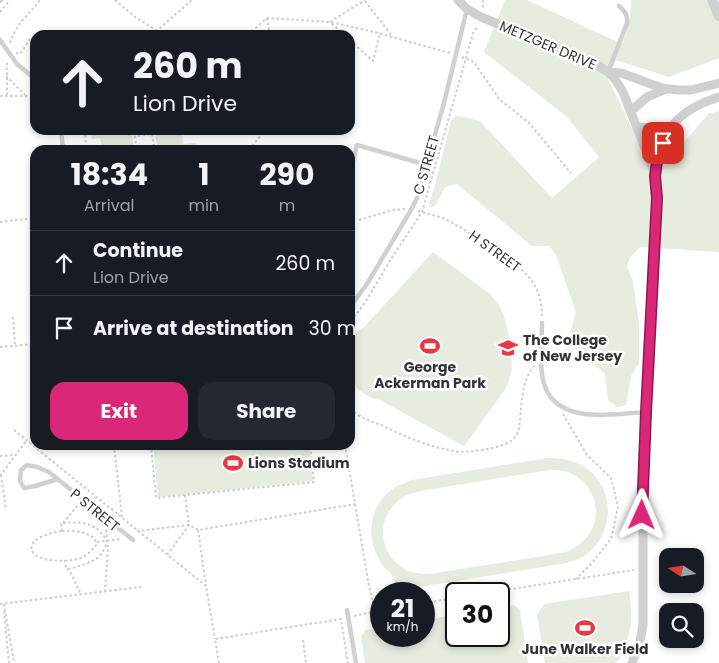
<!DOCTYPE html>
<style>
:root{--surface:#171b24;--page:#242831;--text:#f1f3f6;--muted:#9ea1a6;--line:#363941;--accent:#db2777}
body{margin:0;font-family:Poppins,sans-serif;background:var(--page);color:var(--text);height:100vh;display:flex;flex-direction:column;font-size:19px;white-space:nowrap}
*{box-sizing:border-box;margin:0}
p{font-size:16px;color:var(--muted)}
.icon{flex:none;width:28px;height:28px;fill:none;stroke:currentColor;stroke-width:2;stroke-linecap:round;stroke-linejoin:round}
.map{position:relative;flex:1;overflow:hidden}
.sheet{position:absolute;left:30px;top:145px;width:325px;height:305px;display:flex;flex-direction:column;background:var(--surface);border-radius:15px;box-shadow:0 2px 8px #0003}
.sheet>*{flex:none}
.top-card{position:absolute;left:30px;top:30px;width:325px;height:105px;border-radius:15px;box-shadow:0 2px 8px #0003;background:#171b24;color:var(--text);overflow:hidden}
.needle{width:32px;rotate:282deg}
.tools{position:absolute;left:659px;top:548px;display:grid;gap:10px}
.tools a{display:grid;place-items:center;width:45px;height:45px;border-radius:10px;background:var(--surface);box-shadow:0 2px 8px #0003;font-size:25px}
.speed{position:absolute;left:370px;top:582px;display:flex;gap:10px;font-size:25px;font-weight:700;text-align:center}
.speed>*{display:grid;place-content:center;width:65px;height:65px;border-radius:50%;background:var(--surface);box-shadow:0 2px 8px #0003;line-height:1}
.speed small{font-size:12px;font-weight:400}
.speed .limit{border:2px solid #111;border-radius:8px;background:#fff;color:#111}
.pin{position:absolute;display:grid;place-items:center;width:42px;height:42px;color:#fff;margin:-21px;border-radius:10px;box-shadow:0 2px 8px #0006}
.me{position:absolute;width:55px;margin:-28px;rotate:1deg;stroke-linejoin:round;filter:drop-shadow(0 0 4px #0008)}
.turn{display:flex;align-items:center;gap:18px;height:105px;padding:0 20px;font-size:22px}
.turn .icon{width:65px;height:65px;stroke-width:2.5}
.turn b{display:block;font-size:35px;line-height:42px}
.eta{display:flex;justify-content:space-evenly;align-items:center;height:85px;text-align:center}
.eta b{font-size:30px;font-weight:700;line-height:35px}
.action{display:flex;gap:10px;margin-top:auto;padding:10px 20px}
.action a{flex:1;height:58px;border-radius:15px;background:var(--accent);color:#fff;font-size:20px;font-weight:700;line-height:58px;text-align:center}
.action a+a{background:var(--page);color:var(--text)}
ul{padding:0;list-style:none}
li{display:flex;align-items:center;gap:15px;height:65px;padding:0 20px;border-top:1px solid var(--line)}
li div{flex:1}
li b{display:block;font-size:19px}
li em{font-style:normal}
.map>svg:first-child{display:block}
.green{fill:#e6ecdf;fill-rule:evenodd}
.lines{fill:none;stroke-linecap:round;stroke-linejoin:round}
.path{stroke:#cdcdcd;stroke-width:2;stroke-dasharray:2.5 2.5;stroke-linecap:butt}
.service{stroke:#d0d0d0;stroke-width:4.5}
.minor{stroke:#d0d0d0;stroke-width:9}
.tertiary{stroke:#d0d0d0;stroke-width:10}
.route-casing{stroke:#8e194d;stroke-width:12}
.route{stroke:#db2777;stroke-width:9}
.labels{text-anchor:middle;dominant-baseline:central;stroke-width:5;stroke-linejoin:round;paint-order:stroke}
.street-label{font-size:14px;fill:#333;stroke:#fff}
.poi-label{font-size:14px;font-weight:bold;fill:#333;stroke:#fff;text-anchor:start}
</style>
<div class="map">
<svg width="719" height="663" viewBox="0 0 719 663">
<rect width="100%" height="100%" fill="#fff"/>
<path class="green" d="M505,0H527L622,44L630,18L631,0H706L719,21V58L669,77L616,60L608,79L655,176L708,114L719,111V252L641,247L630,257L627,266L633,282L639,324V363L631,376L626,405L617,407L608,400L605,374L584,355L571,347L570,333L576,312L556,255L549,246H532L457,184L445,187L436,205L432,207L429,206V202L434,189L451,121L455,116L465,117L480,121L552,198L599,157L566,116L484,52Z
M91,130H140L141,134L132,135L134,150L142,149V150H102L100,138L92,139Z
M146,130H182L183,144L196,143L197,150H148V148L157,147L155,133L146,134Z
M433,252L490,294C495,300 500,306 503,314C508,327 514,359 511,373C510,378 508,383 506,388L464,446L380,400C372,399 364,394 358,389C355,386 354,382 350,379V342L358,331L364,327Z
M153,445H309L313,481L158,497Z
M547,458C559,458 570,459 581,465C614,482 617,530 588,553C582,558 574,561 567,563L395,591C394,587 395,579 392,576C391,573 389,572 387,570C383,567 380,562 378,557C365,533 371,504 394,488C400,484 406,483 412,480ZM549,470C555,470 562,470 568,472C603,486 606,532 572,549C569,551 565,552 561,553L430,574C420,574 409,573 401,567C377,550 377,514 402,498C407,494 414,493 420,491Z
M629,591C633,616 632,641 616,663H545L537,615L544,604Z
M514,605L520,610L528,663H365L361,637L365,630L381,628V636H424V620L456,615V636H499V608Z"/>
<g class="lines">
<path class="path" d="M115,0L135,17L164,35
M483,0V8
M365,1L393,37
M0,12L10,0
M267,18L270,35
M152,35L192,0
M248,35L267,18L330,22L374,32L450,53
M345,35L330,22L365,0
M350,40L373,61L380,33
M10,43C16,24 28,15 40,0
M16,53L20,54L30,39
M462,57L474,62L499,99L529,123L571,173
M6,76L25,95
M7,95V63
M0,96H35
M85,130L86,150
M152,134L154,146L136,148L135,136Z
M249,150L265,130
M418,211L443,218L462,228L522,270C537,283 542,299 542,318
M359,220L393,210L405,209
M0,222L35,218
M13,317L15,346
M350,320L356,315L366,301L391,259L422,212L466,58L473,33L478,26
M0,347L35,344
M350,409C359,417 370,421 381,425C404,436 429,447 454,451C465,454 502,448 511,441C515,438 518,434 519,428C522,408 520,383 534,366
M563,414L587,455L611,478L618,507L611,539L592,563L576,579
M14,430L206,586L215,639
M114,445L122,517
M151,445L156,498L314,482L310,445
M345,445L369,586L375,611
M0,456L15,455
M1,475L6,510
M0,476L26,441
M63,523C83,521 97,523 107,541C102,562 87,563 69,569L81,595
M198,530L206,585
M62,531C74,531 86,531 95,539L96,545C92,551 87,555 81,558C71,562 38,563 32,551C27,538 54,532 62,531Z
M62,531L61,523H63L78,505
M137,531L189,525L198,530L356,504
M97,542L121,539
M167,555L189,525L185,495
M65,560L66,569H69
M105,592L108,548L106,527
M479,594L634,570
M424,603L456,598
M0,604L141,587
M4,604L14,663
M4,611L9,663
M354,616L381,610
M303,640L306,663
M219,663L215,639L341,619L348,663"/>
<path class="service" d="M0,1L1,0
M0,40L17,64L35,79
M608,72L627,23C628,15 625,11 619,6
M61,130L63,150
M350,173L357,145L427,165
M350,200C354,207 353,215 350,222
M350,307L367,284L411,210L417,198L444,103L467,9
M542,323C542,341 539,362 543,380C553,426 612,414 646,412
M58,479L35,486L24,488L20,481L21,470L27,465L37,467L49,472L133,540
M347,610L356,663"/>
<path class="minor" d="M458,0L467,9L481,17L584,59L599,66L608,72L615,79L623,92L653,169L657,188V198L643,474V625L639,646L632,663
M608,72L621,73L662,88L678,90H691L719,83
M631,111L647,97L666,89
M638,127L669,129
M656,173C662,130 677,110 719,97"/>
<path class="tertiary" d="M712,0L719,16"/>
</g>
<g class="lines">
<defs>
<path id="route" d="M642,515L646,412L657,198L655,176L657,162L663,143"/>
</defs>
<use href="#route" class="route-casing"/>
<use href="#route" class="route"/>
</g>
<defs>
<symbol id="stadium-bare" viewBox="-9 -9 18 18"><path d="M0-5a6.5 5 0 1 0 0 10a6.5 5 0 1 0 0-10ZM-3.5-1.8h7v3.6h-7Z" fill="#e63946" stroke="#fff" stroke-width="2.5" paint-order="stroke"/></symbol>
<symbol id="university-bare" viewBox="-9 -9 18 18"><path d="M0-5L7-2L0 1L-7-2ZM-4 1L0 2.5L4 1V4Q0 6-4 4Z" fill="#e63946" stroke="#fff" stroke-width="2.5" paint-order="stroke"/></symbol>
</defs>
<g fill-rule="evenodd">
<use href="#stadium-bare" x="416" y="332" width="28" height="28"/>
<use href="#university-bare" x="494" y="334" width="28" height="28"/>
<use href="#stadium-bare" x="219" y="449" width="28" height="28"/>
<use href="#stadium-bare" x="571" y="614" width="28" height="28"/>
</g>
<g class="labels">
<g class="street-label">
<text transform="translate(548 45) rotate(23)">METZGER DRIVE</text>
<text transform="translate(426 165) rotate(-74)">C STREET</text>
<text transform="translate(495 251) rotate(36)">H STREET</text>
<text transform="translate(95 510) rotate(39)">P STREET</text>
</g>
<g class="poi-label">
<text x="523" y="340">The College<tspan x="523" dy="16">of New Jersey</tspan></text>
<text x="430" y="367" text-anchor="middle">George<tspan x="430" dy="16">Ackerman Park</tspan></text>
<text x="248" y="463">Lions Stadium</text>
<text x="585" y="649" text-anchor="middle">June Walker Field</text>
</g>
</g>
</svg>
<div class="tools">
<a><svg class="needle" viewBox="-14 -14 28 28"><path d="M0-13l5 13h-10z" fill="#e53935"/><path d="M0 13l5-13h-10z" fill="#9ea1a6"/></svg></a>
<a><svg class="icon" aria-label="search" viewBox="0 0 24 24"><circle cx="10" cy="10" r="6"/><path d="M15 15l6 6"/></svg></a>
</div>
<div class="speed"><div>21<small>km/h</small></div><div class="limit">30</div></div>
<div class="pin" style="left:663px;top:143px;background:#d93025"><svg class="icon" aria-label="arrive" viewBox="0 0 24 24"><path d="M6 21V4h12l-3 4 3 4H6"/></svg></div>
<svg class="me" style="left:642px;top:515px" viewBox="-20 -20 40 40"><path d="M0-17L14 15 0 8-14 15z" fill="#db2777" stroke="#fff" stroke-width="4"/></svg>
<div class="top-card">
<div class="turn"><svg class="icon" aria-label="ahead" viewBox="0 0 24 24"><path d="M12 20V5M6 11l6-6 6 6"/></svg><div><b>260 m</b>Lion Drive</div></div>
</div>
<section class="sheet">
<div class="eta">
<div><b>18:34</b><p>Arrival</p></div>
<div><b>1</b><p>min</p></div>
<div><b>290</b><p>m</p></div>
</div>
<ul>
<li><svg class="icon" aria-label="ahead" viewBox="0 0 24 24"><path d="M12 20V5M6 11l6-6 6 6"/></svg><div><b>Continue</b><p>Lion Drive</p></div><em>260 m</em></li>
<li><svg class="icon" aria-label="arrive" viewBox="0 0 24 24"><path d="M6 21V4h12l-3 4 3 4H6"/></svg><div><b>Arrive at destination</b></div><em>30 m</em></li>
</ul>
<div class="action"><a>Exit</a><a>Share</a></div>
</section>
</div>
